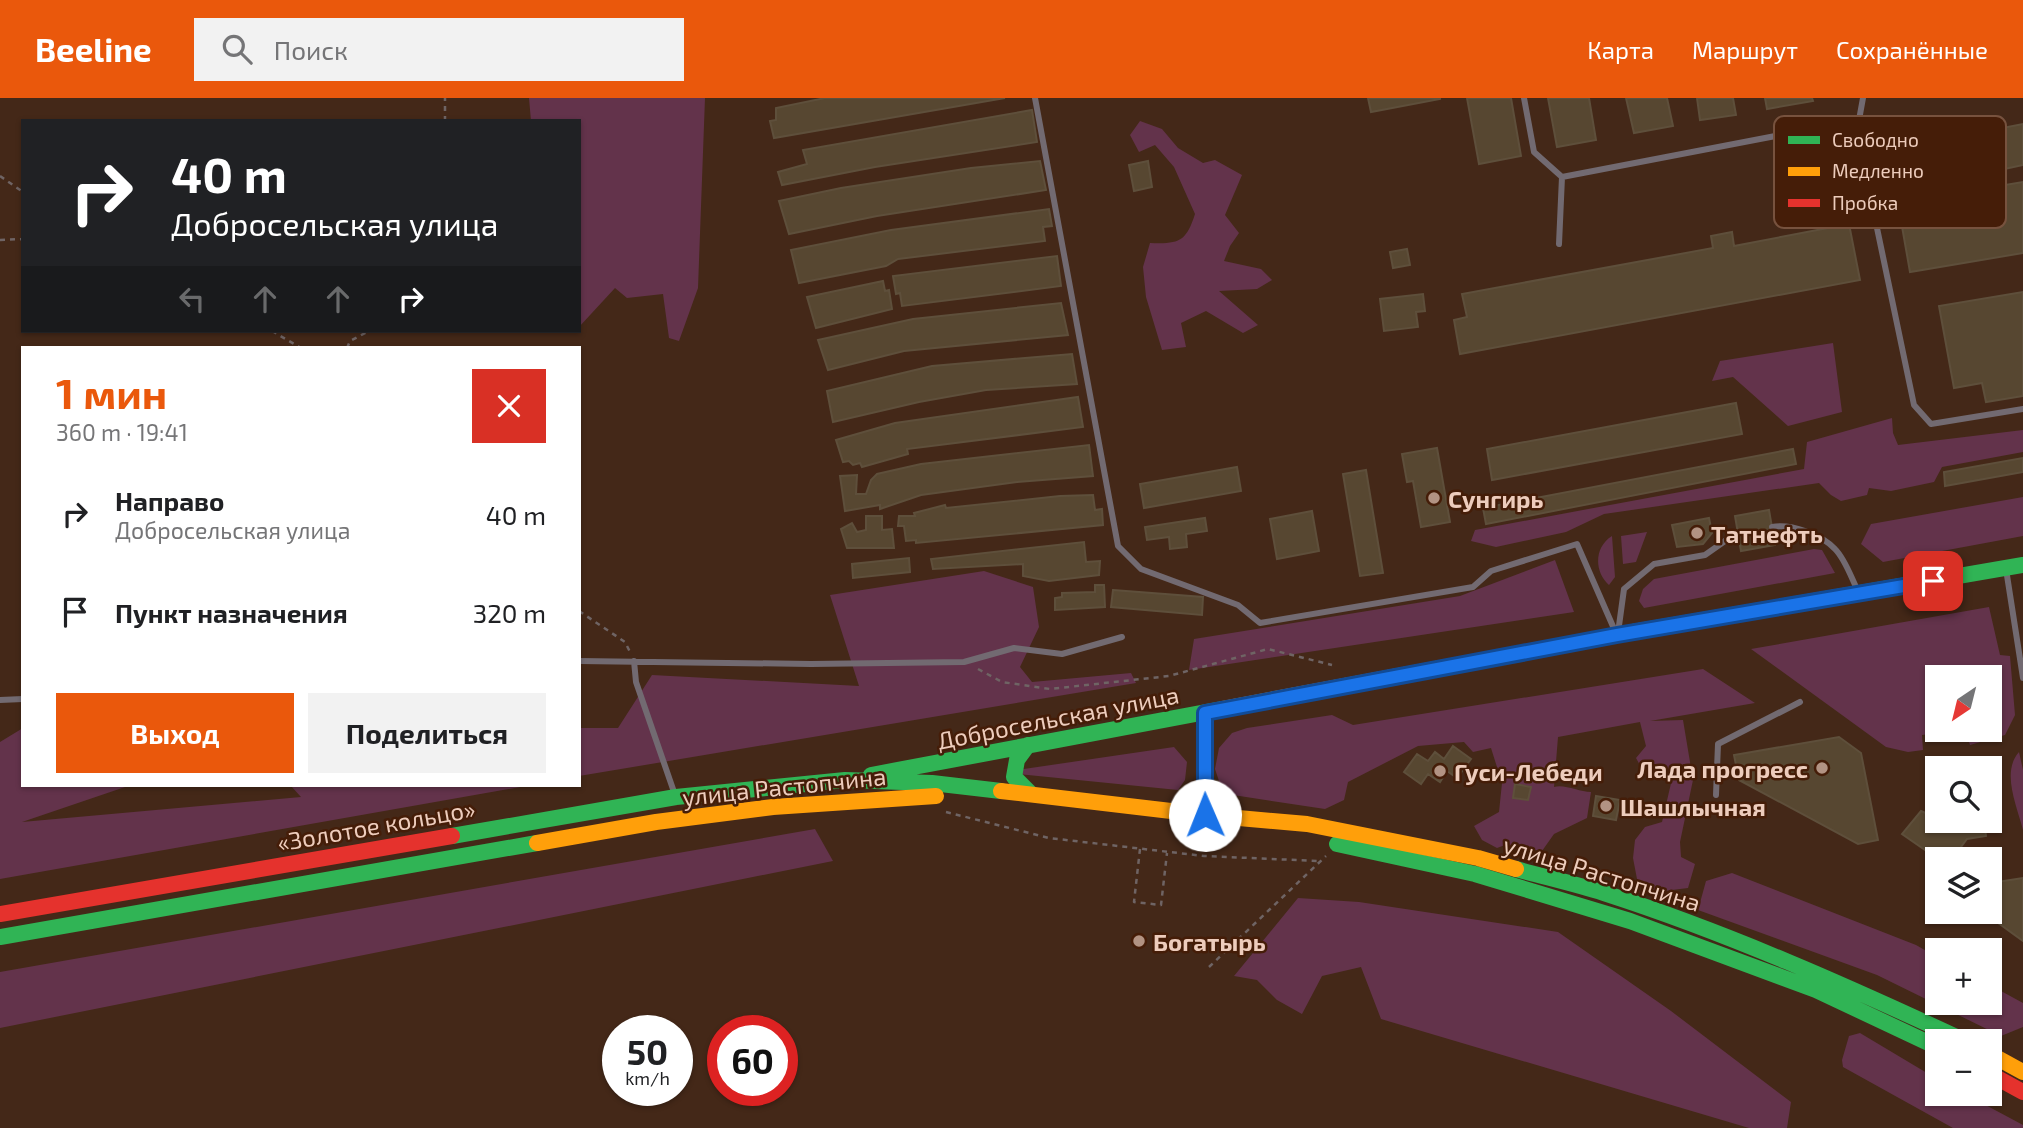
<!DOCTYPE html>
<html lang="ru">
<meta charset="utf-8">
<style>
:root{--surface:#fff;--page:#f2f2f2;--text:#202124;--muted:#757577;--accent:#ea580c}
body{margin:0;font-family:"Exo 2",sans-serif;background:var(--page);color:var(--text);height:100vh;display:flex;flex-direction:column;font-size:26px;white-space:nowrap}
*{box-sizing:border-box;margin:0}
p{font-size:23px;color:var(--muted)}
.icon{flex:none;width:38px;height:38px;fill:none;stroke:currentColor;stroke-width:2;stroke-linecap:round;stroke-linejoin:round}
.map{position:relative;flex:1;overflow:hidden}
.drawer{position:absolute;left:21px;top:248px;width:560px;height:441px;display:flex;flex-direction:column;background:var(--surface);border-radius:0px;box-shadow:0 2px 5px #0004}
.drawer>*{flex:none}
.banner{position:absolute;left:21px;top:21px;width:560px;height:214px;border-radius:0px;box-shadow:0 2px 5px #0004;background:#202124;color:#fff;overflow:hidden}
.needle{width:46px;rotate:215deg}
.buttons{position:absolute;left:1925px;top:567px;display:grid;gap:14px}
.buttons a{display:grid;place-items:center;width:77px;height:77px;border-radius:0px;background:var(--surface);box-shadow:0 2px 5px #0004;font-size:35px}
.speed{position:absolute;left:602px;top:917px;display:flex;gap:14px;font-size:35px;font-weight:700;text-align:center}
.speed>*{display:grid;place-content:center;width:91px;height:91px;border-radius:50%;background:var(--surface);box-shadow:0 2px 5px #0004;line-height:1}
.speed small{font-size:18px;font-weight:400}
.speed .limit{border:10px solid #d22;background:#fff;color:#111}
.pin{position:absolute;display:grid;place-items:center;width:60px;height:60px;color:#fff;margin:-30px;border-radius:14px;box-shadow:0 4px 10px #0006}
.me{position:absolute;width:77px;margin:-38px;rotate:359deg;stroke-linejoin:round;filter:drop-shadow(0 0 5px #0008)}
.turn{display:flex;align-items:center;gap:24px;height:147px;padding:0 35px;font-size:32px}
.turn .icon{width:91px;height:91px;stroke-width:2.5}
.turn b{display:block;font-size:49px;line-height:60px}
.lanes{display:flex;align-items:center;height:66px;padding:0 35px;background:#0003;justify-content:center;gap:35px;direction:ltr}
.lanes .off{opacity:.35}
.round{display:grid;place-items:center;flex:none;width:74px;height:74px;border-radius:0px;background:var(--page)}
.overview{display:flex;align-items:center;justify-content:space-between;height:119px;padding:0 35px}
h1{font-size:42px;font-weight:700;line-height:52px;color:var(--accent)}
.cta{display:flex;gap:14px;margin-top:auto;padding:14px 35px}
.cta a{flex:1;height:80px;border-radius:0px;background:var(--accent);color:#fff;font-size:28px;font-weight:700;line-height:80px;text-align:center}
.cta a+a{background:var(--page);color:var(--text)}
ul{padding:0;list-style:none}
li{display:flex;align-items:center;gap:21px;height:98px;padding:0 35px}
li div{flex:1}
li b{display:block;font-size:26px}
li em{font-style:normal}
header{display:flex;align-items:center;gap:42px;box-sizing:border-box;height:98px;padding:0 35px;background:var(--accent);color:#fff}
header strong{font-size:33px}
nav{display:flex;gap:38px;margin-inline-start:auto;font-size:24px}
.search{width:490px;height:63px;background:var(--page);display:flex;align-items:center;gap:18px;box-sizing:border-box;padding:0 24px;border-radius:0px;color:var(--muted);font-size:26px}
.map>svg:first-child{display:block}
.green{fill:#63334b;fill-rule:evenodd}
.building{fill:#574731;stroke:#5e4f3b;stroke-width:2}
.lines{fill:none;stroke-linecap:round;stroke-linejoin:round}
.path{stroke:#6f6464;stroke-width:2.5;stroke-dasharray:5 5;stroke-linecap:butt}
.lane{stroke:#726a71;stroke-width:6}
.fast{stroke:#30b455;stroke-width:16}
.slow{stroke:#ff9f0a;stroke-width:16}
.jam{stroke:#e5322d;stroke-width:16}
.route-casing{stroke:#114b97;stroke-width:18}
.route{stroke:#1a73e8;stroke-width:12}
.poi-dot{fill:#b29383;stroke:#451d08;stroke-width:2.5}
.labels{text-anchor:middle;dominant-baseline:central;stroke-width:5;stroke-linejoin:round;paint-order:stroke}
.poi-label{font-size:24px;font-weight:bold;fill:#edccbc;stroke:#451d08;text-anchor:start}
.street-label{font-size:24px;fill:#edccbc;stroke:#451d08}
.key{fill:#451d08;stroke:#77523e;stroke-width:2}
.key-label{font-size:19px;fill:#edccbc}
</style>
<header>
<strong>Beeline</strong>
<div class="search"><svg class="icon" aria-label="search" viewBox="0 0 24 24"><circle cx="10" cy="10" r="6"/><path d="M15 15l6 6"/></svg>Поиск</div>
<nav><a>Карта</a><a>Маршрут</a><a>Сохранённые</a></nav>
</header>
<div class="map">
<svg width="2023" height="1030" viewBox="0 0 2023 1030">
<rect width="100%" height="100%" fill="#442818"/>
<path class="green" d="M529,0H705L698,190L679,243L669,240L663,196L627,200L615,190L579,229V23H531Z
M1140,23L1162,31L1178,50L1203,65L1215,62L1242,77L1225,117L1239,135L1230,148L1224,163L1261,171L1272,182L1257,191L1219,193L1258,227L1243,235L1206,213L1181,225L1186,249L1162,252L1146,199L1143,169L1150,145C1179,146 1186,144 1195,116L1174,69L1155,47L1139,54L1130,37Z
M1833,245L1842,314L1788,328L1733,279L1712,283L1720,263Z
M1892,320L1893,335L1898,347L2023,332V354L1942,369L1934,384L1891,393L1869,390L1867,397L1841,403L1831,397L1819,385L1604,416L1566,434L1496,449L1471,443L1475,432L1804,371L1807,344Z
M2023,399V438L1883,464L1861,446L1871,426Z
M1647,434L1636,464L1623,466L1621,438Z
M1612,438L1615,479L1609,487C1594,474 1594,449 1612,438Z
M1814,451L1822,452L1835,475L1644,510L1639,503L1643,491L1654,481Z
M1555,462L1574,514L1189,572L1194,541L1460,498Z
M984,473L1033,489L1039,529L1020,569L1032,584L1131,575L1136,585L579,678V630H618L652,577L859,588L830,497Z
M1989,509L2000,557L2010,558L2015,617L2005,637L1970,647L1965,632L1922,637L1923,652L1908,654L1886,649L1751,551ZM1937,579H1990V632H1937Z
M1703,571L1755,605L1650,623L1683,622L1693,682L1680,744L1681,759L1695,766L1688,790L1648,795L1637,781L1633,760L1635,742L1645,729L1662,724L1672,681L1646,678L1636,660L1646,648L1640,624L1558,639L1554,689C1565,686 1579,694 1591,694L1587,720L1554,736L1542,753L1505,747L1497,750L1482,742L1474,728L1499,714L1502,685L1491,650L1473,654L1464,644L1418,648L1348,684L1344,702L1325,711L1233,697L1220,686L1215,671L1219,650L1232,635L1247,630L1332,617L1353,627Z
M23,630V688H128L22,724L301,699L291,688H526L0,781V644Z
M1174,649L1187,664L1185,682L1178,692L1018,676L1017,672Z
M2019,654L2023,672V732C2017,708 2001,674 2019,654Z
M815,731L833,763L0,930V874Z
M1732,775L1916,847L1937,859V905H1990V887L2023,905V929L2001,938L1877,877L1698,812L1706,783Z
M1298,800L1359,804L1558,834L1671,913L1791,1004L1787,1030H1749L1381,921L1361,869L1322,878L1302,916L1277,902L1257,882L1234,878Z
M1860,935L1937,981V996H1965L2023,1027V1030H1953L1843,969L1842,962L1849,938Z"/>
<path class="building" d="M825,0H1005L774,40L770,23L776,22V10Z
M1368,0H1440V1L1371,14Z
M1467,0H1511L1521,58L1479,66Z
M1548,0H1589L1596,42L1557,49Z
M1626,0H1667L1673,28L1634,35Z
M1697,0H1733L1736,17L1700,22Z
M1765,0H1812L1813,3L1767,11Z
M1032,12L1037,44L875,69L782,87L778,74L807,66L803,52Z
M2023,26V67L1995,73L1987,33Z
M1040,63L1046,92L877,118L789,136L779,103L841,90L971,70Z
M1148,63L1152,89L1134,93L1129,67Z
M2023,84V155L1910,174L1900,117L1989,101L1987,90Z
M1049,111L1052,128L1043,129L1045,143L898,161L886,168L799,185L791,152L891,132Z
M1849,126L1860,182L1460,256L1454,222L1467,219L1462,196L1713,150L1711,138L1732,134L1734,148Z
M1407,151L1410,167L1393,170L1390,154Z
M1057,158L1061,188L902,208L900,195L896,196L893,178Z
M883,183L885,193L889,192L892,211L816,230L807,199Z
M2023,194V298L1986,304L1982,285L1954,290L1939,208Z
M1423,196L1425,213L1416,214L1418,229L1384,233L1380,201Z
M1061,205L1068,237L904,253L828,272L818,242L913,221Z
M1072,256L1077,286L986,292L919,304L833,324L827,293L932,268Z
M1078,299L1083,329L907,351L908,356L862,369L860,365L853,367L849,363L843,364L836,342L895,325Z
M1736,305L1742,336L1492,382L1487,351Z
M1089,347L1093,378L1017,384L921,397L880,411V407L845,413L840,378L857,377L856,396H866L871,382L877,376L921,366Z
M1437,350L1450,424L1421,429L1413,383L1407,384L1402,356Z
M1793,351L1796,366L1486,426L1483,410Z
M2023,360V374L1945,388L1944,374Z
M1237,369L1241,393L1144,410L1140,386Z
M1366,372L1383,475L1360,478L1343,376Z
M1093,397L1095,412L1102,411L1103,427L916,445V442L906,443L904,428H898L899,418H915L914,415L945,407L946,410L1060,398Z
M1769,412L1775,447L1741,453L1735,418Z
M1312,413L1319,453L1277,461L1270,421Z
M866,418H882V432L892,431L894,450H847L841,431L852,425L857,434L866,432Z
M1205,420L1207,433L1186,436L1187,449L1170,451L1169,439L1147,442L1145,429Z
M1709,420L1712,435L1703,446L1677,449L1672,427Z
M1084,444L1086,464L1100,463L1099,477L1049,483L1023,478V466L933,471L931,461Z
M909,460L910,474L853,480L852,466Z
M1095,487H1104L1105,509L1055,512V500L1062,499V495L1095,494Z
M1113,492L1203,499L1202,517L1111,509Z
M1839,639L1861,655L1878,742L1858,746L1739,682L1734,657Z
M1453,648L1471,661L1457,680L1447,673L1440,684L1428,676L1421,686L1404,674L1417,656L1428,663L1435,654L1444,661Z
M1978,663L1980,670H1952L1951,667Z
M1515,686L1531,689L1528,702L1513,700Z
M1596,698L1620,702L1616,722L1593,718Z
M1921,713L1937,720V723H1984L1986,738L1967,741L1952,761H1938L1902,736Z
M2023,780V843L1983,814H1990V785Z"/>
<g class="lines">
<path class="path" d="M445,23V0
M0,78L23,94
M0,142L23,141
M272,233L301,250
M347,250L350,243L369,233
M579,513L625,544L630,554
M978,571L1002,584L1050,591L1169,578L1268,551L1332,567
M946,714L1049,740L1204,758L1319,763
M1140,751L1134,804L1161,807L1167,755
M1209,869L1326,758"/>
<path class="lane" d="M1035,0L1118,448L1141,471L1238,507L1260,525L1473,489L1491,473L1577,446L1615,533
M1524,0L1534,54L1562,79
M1863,0L1859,22L1868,87L1914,307L1931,326L2023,311
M1559,146L1562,79L1859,22
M1772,429C1791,425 1822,437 1835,451C1845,461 1851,479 1857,491
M2006,471L2023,580
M1618,535L1624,491L1654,466L1705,457L1732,438L1738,436
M579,563L811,566L964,564L1014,550L1062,556L1122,539
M634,563L636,584L674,694
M0,602L23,601
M1716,697L1718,646L1800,604"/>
<path class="fast" d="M1633,534L2023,467
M1028,647L1017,662L1014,679L1030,695
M871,677L1222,611
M452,738L676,699L845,682L932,685L1001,693
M1337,746L1475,776L1630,823L1816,892L1937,949
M1516,771C1545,779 1575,786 1604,795C1728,835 1847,888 1965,943
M0,839L537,745"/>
<path class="slow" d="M1222,611L1633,534
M1001,693L1205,717L1307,726L1478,760L1516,771
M537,745L656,724L773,709L936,698
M1990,956L2023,974"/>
<path class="jam" d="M1205,615V717
M0,816L452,738
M1990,976L2023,994"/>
</g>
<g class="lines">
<defs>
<path id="route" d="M1205,717V615L1617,537L1933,483"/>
</defs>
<use href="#route" class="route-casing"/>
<use href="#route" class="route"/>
</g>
<g class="poi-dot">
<circle cx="1434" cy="400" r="7"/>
<circle cx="1697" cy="435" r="7"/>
<circle cx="1822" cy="670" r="7"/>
<circle cx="1440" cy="673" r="7"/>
<circle cx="1606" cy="708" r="7"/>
<circle cx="1139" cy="843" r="7"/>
</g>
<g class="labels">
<g class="poi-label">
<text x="1448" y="400">Сунгирь</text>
<text x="1711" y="435">Татнефть</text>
<text x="1808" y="670" text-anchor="end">Лада прогресс</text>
<text x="1454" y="673">Гуси-Лебеди</text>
<text x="1620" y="708">Шашлычная</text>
<text x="1153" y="843">Богатырь</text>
</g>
<g class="street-label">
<text transform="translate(1058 619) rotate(-11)">Добросельская улица</text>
<text transform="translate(784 688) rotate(-6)">улица Растопчина</text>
<text transform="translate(376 727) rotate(-10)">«Золотое кольцо»</text>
<text transform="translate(1602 775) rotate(17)">улица Растопчина</text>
</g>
</g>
<rect x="1774" y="18" width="232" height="112" rx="10" class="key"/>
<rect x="1788" y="38" width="32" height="8" fill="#30b455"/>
<rect x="1788" y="69" width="32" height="9" fill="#ff9f0a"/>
<rect x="1788" y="101" width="32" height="8" fill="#e5322d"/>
<g class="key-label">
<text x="1832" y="49">Свободно</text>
<text x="1832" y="80">Медленно</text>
<text x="1832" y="112">Пробка</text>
</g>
</svg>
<div class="buttons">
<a><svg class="needle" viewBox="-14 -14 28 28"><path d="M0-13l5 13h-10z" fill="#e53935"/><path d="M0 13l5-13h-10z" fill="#757577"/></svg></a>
<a><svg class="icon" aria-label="search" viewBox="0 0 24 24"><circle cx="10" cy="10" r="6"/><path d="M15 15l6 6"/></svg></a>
<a><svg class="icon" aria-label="layers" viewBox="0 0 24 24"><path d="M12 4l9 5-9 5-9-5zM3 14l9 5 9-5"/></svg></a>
<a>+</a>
<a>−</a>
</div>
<div class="speed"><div>50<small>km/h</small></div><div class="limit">60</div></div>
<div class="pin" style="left:1933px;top:483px;background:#d93025"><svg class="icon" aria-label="arrive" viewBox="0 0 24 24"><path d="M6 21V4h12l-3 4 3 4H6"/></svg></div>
<svg class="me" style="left:1205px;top:717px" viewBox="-20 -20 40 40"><circle r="19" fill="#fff"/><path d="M0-13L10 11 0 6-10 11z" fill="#1a73e8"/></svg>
<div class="banner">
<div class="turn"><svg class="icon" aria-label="right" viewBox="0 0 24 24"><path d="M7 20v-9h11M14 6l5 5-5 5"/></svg><div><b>40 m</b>Добросельская улица</div></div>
<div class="lanes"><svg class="icon off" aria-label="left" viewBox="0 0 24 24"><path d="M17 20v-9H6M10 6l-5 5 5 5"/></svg><svg class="icon off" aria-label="ahead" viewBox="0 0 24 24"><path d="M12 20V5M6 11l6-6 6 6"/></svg><svg class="icon off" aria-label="ahead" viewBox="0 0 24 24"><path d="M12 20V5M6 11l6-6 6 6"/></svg><svg class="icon" aria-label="right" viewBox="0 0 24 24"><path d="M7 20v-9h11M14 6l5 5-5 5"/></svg></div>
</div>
<section class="drawer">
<div class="overview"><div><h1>1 мин</h1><p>360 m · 19:41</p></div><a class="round" style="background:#d93025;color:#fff"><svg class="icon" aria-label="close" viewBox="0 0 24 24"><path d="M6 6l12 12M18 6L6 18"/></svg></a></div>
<ul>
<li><svg class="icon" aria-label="right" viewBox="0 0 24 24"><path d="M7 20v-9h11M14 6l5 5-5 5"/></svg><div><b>Направо</b><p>Добросельская улица</p></div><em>40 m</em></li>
<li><svg class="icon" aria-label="arrive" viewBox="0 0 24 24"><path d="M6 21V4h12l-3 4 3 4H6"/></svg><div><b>Пункт назначения</b></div><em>320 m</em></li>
</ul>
<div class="cta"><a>Выход</a><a>Поделиться</a></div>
</section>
</div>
